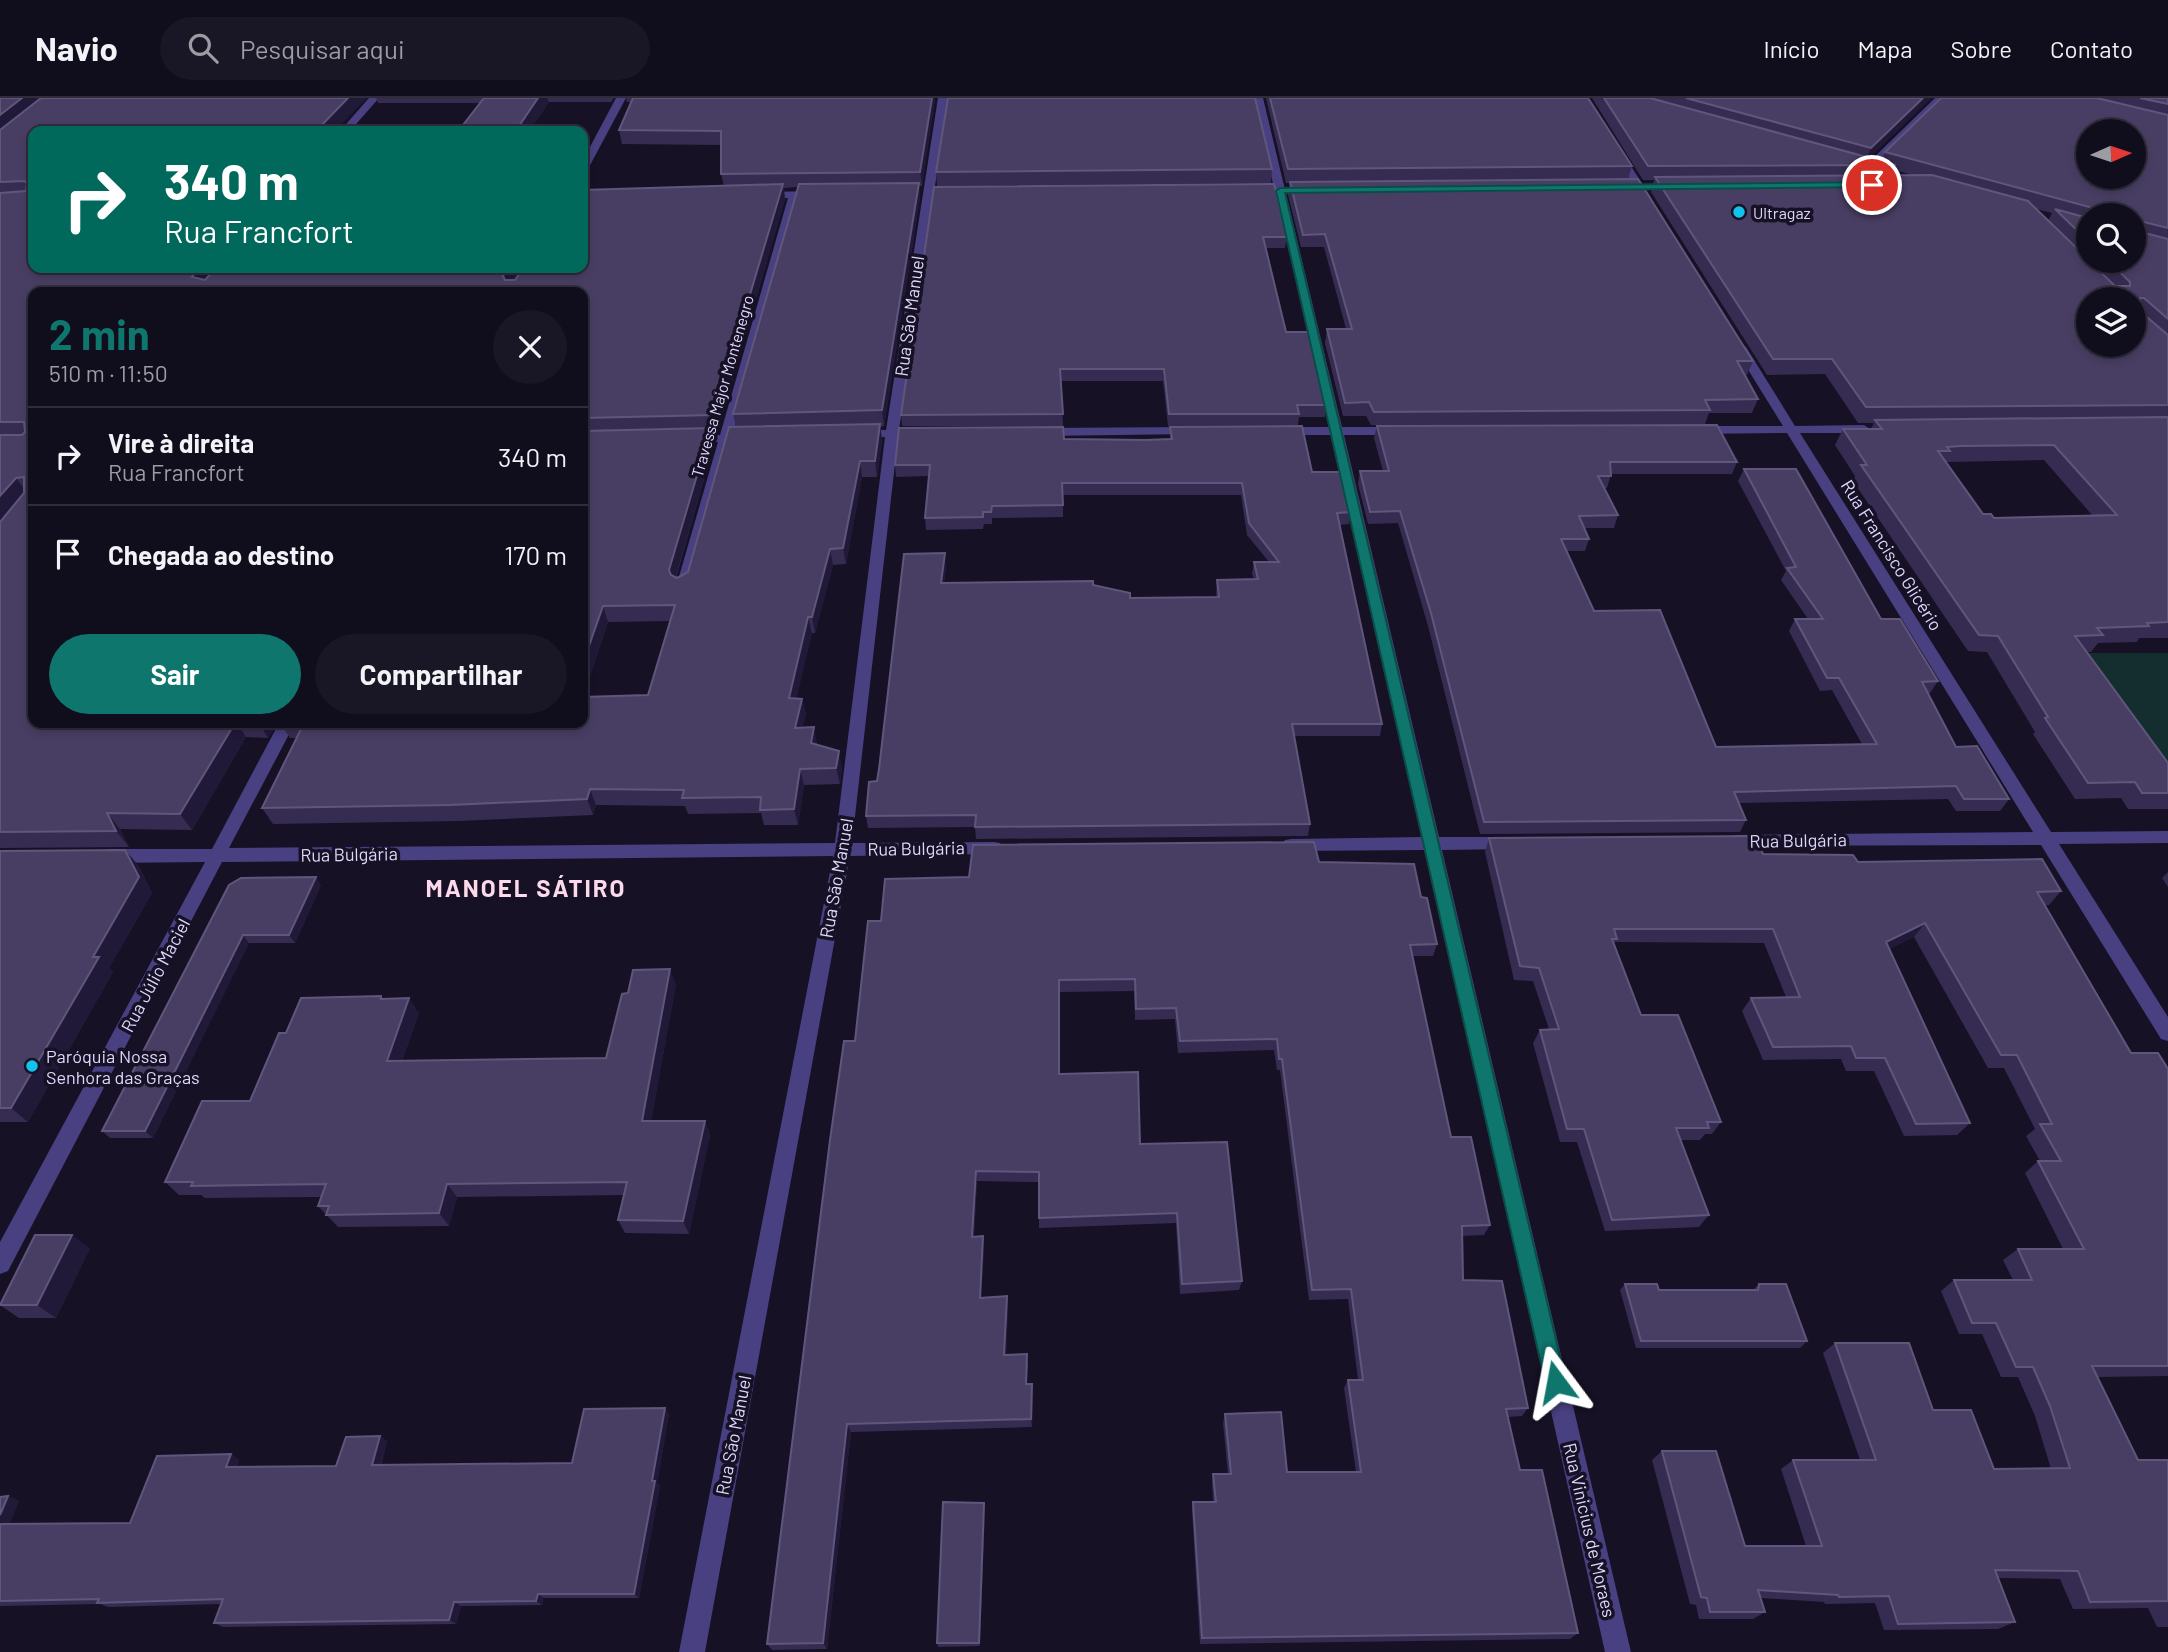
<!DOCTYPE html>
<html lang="pt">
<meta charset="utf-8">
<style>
:root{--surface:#100d1c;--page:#191625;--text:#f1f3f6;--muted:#9c9ca3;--line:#302d3b;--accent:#0f766e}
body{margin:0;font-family:Barlow,sans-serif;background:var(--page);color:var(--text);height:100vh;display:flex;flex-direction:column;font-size:26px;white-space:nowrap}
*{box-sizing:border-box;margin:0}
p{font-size:23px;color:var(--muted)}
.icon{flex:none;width:38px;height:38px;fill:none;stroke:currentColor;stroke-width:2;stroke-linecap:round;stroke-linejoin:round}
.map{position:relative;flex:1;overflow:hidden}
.details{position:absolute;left:28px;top:189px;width:560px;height:441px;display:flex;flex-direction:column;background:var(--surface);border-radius:14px;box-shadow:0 4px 10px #0003,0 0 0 2px var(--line)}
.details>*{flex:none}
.top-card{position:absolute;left:28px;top:28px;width:560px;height:147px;border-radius:14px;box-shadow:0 4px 10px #0003,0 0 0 2px var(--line);background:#00695c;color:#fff;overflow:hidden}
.needle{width:46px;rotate:87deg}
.tools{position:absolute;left:2076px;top:21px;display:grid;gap:14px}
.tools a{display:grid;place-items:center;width:70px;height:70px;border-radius:50%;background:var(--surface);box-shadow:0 4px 10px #0003,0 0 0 2px var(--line);font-size:35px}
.pin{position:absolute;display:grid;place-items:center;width:60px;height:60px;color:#fff;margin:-30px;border:4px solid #fff;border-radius:50%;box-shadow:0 2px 7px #0007}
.me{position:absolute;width:77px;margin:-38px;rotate:347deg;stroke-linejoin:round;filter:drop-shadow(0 0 5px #0008)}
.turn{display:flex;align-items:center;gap:24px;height:147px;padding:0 21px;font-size:32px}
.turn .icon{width:91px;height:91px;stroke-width:2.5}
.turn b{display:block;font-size:49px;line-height:60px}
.round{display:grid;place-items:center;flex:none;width:74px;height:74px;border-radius:37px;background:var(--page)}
.overview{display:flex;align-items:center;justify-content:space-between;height:119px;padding:0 21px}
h1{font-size:42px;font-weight:700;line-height:52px;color:var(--accent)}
.cta{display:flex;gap:14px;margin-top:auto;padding:14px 21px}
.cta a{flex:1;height:80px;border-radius:42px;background:var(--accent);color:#fff;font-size:28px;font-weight:700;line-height:80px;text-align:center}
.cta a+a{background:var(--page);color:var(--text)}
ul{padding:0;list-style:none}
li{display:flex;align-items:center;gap:21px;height:98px;padding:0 21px;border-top:2px solid var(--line)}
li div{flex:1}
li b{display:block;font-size:26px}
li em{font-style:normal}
header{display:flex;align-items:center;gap:42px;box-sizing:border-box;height:98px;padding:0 35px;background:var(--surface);border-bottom:2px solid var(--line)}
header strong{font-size:33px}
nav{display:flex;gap:38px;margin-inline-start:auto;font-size:24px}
.search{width:490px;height:63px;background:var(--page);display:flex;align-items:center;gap:18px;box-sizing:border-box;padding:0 24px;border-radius:38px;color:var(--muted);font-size:26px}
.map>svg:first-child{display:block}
.green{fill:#142d2e}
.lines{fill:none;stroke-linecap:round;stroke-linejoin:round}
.minor{fill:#484080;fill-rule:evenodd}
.wall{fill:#362c51;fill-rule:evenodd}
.shaded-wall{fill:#211938}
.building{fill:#483e63;stroke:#60567b;stroke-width:2;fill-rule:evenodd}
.route{fill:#0f766e;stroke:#0a4d48;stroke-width:2}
.poi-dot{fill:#14c3eb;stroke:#161125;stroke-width:2.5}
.labels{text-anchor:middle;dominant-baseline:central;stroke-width:7;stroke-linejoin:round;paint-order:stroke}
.far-poi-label{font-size:16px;fill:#dfd8fc;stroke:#161125;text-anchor:start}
.far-street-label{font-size:16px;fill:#dfd8fc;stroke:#161125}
.street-label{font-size:18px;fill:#dfd8fc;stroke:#161125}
.poi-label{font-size:18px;fill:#dfd8fc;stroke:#161125;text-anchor:start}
.district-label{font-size:24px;font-weight:bold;letter-spacing:2px;fill:#fcdaec;stroke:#161125}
</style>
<header>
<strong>Navio</strong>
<div class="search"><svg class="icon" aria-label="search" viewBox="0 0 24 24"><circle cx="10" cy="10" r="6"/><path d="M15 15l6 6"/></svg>Pesquisar aqui</div>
<nav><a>Início</a><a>Mapa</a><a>Sobre</a><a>Contato</a></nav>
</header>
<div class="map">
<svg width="2168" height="1554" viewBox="0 0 2168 1554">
<rect width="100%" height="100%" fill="#161125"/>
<path class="green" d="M2070,555H2168V692Z"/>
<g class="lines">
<path class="minor" d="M369,0H379L350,33H340Z
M616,0H626L588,71L583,74V62Z
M938,0H948L899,332L922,331L928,335L922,339H898L852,745L994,744L1000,745L1003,750L1000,755L994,756L850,758L705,1554H679L833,758L222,764L8,1173L0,1176V1144L205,764L108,765L102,763L99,758L102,753L108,751H212L279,625H295L229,750L835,745L885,339L859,340L853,336L859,332H886Z
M1253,0H1263L1342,329H1398L1404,333L1398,337H1344L1439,739H1512L1518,740L1521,745L1518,750L1512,751L1442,752L1631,1554H1605L1425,752L1291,753L1285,752L1282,747L1285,742L1291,741L1422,739L1332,337H1279L1273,333L1279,329H1330Z
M1935,0H1945L1871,72H1865V68Z
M1614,51H1620L1652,101L1651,103H1643L1612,53Z
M817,93L822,96L821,98L798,99L733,336H747L753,340L747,344H730L690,489L683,494L678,492L676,489L718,344L691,345L685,341L691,337H720L788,100H761L756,97L761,94Z
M1740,245L1746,249L1795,328L1864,327L1870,331L1864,335H1800L2051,734L2168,733V745L2059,746L2168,919V943L2161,941L2041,747L1730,748L1727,743L1730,738L1736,737L2033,734L1787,335L1696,336L1690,332L1696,328H1783L1734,249Z
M1192,329L1198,333L1196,336L1041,338L1035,334L1041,330Z"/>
</g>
<path class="wall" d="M0,0H367L33,170L514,182L724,88L721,76V47L622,46L619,32L632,4H627L626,0H935L922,88H919L920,100L884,328L880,329L882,342L877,379H862L846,466L833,467L815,535H812L796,600L802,601L806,617L802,629L817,645V646L842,669L840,686L804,687L798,727H764L761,715L688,716L685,708L596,707L593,717L459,723L273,726L262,710L297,640H290L280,625H454L452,630L583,625V194H33V625H278L268,640L246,639L192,732L120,731L129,749L0,750ZM798,89L733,316L736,329L688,474L677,480H676L714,346L711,333L718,332L785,101L784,90ZM670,523L648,597L583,599L608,524Z
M376,0H614L611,4H549L529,33H465L463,27L480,5H378Z
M1266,0H1588L1632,68L1628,81L1753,263L1747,277H1744L1758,301L1752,315H1709L1705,326L1371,327L1366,318H1343L1325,245L1327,231H1346L1324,149H1301L1288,97L1290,85H1286Z
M1592,0H1931L1869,60L1881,63L1885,54L1941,0H2168V540H2139L2137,544L2098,545L2091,554H2087L2168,665V711H2128L2121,700L2075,701L2033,636L2035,634L1987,554L1968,553L1853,383L1855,378L1835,347L1843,331H1871L1874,325H1858L1825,276L1767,277L1651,94L1654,82H1643ZM1894,72L1913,77H1892ZM2036,111L2052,115L2048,123ZM2088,117H2133V163H2088ZM2044,362L2092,417L1994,420L1983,416L1946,364Z
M1272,71L1271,85L937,88L936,74Z
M934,89L1287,139L1285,150H1266L1286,234L1326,307L1325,319H1299L1298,327L1168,328L1163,283H1061L1063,328H902L901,317Z
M1377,328L1737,364L1732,376H1611L1607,390H1604L1618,417L1614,430H1584L1589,441L1585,453H1566L1594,513L1716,649L1862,646L1832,592L1820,593L1789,533L1795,521H1808L1781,482L1786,473L1738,383L1744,371L1938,583L1930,595H1928L1956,649L2009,701L2000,713H1956L1948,701L1739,705L1746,722L1740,734L1480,736L1428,528L1398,425L1368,426L1358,386L1360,373H1383L1374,340Z
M1170,329L1312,374L1351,414L1349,426L1339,427L1382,626L1380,638H1294L1310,726L1308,738L976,741L975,729L868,730L866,718L946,467L944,485L1093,487L1130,500L1216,499L1217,482L1254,481L1252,476L1254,464H1269L1247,437L1241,397H1063V419L992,420V426H984L983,431L926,432L925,420L929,378L896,379L895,367L1064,341H1170Z
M1489,740L1763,756L1858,764L2061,793L2049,807H2045L2131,955L2168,971V1278L2097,1279L2138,1362H2168V1529H2157L2148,1510L2073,1511L2060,1481L1998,1480L2015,1524L1998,1531L1884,1532L1875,1505L1825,1506L1824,1504L1761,1500L1765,1514L1753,1521H1699L1696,1507L1690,1506L1652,1362L1662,1353L1745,1448H1806L1781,1371L1793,1362H1860L1823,1255L1835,1245L1933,1312L1994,1371H2051L2035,1318L2018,1279H2001L1982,1236H1959L1941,1193L1954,1182H2013L2003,1162L2018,1151H2063L2025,1075L2038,1063H2040L2026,1038L2035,1031L2004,970H1988L1914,839L1889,851L1970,1025L1957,1037L1904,1038L1874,973H1846L1841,961L1763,962L1742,913L1751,900L1786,899L1764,845L1615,844L1614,846L1641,917L1721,1024L1712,1036H1705L1700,1042H1680L1709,1117L1699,1129L1605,1133L1577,1044H1560L1533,945L1540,932L1549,931L1533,883L1514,882L1485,754Z
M0,753L138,767L152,795L109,870L113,874L28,1024H0Z
M1319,764L1421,799L1437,846L1433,858H1413L1451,1039L1490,1127L1484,1137L1462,1138L1463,1182L1528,1310L1522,1318L1508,1319L1520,1372L1578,1535L1570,1541L1200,1546L1192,1412L1193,1404H1213L1212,1384L1213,1376H1228L1223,1325L1225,1316L1287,1374H1356L1344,1290L1348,1282H1358L1348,1201L1309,1202L1280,972H1277L1274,952L1178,955L1175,921L1135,922L1134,893L1060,894V976L1140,1046L1242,1183L1239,1192L1180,1196L1176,1125L1039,1130V1084L977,1083L974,1138H983L984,1149L981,1199L1007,1198L1008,1208L1006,1257L1028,1265L1027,1286L1033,1295L1032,1329L851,1334L827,1551L772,1552L767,1546L855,943L881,823L969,779Z
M2168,774V789L2162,780Z
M229,787H321L295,845H249L153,1040H110L102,1033Z
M676,886L651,1023H705L710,1037L689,1136L625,1135L618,1122L624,1097L457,1099L449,1128L338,1129L318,1108L321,1099L205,1100L201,1097H179L165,1084L250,1003L286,935L381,898L383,901L419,915L402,963L606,960L628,895Z
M90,1150L56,1220H19L0,1207Z
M1625,1186L1659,1192H1753L1759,1186L1807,1243L1800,1250H1636L1620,1192Z
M669,1316L657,1385L660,1388L639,1500H543L542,1507L461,1508L456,1526L223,1529L214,1525L221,1506L108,1509L100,1506L0,1508V1399L8,1398L19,1403L9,1426L130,1425L231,1356L239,1362L237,1369L336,1368L380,1338L387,1343L381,1367L572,1365Z
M984,1405L985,1410L980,1548L938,1549L937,1545Z"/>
<path class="shaded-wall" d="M22,0H47L0,38V17Z
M348,0H367L335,33H316Z
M538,0H547L549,4L529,33H520L519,28Z
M932,0H935L922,88L920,74Z
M1923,0H1931L1865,64L1871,50Z
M919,85L920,100L884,328L882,312Z
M783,86L785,101L718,332L714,317Z
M199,170H219L199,194L192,179Z
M507,170H521L508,193L503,178Z
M880,326L882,342L877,379L875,363Z
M711,330L714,346L673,488L669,472Z
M860,363L862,379L846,466L843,450Z
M16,380L27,395L0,428V398Z
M830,451L833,467L815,535L812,519Z
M945,455L946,467L942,497L941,485Z
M603,508L608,524L583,599V565Z
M808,519L812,535L793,616L789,600Z
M802,601L806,617L798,646L795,630Z
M235,625H237L246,639L192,732L180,716Z
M259,625H278L268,640Z
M441,625H454L447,647L438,631Z
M814,629L817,645L815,661L811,645Z
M839,653L842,669L840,686L836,670Z
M800,671L804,687L798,727L794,711Z
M590,691L596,707L593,717L587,701Z
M107,715L120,731L129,749L116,733Z
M125,752L138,767L152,795L109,870L113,874L28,1024L11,1010L93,859Z
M316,779L321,787L295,845L289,837Z
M1925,825L1914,839L1876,858L1886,844Z
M243,837L249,845L153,1040L145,1033Z
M670,871L676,886L649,1036L642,1023Z
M409,900L419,915L397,977L387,963Z
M705,1023L710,1037L689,1136L683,1123Z
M976,1073L977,1083L973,1149L972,1139Z
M447,1086L457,1099L449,1128L439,1115Z
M72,1137L90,1150L56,1220L37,1207Z
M983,1138L984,1149L981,1209L980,1200Z
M1007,1198L1008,1208L1006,1266L1004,1257Z
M1032,1286L1033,1295L1032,1329L1031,1321Z
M665,1310L669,1316L657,1385L660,1388L639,1500L634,1496L652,1383Z
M847,1326L851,1334L827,1551L823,1545Z
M380,1338L387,1343L379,1372L372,1367Z
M231,1356L239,1362L235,1374L226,1369Z
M8,1398L19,1403L7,1431L0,1428V1417Z
M984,1405L985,1410L980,1548L979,1545Z
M538,1496L543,1500L542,1507L536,1503Z
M454,1504L461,1508L456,1526L449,1522Z"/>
<path class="building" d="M0,0H22L0,17Z
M41,0H348L316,33H33V170H199L192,179L205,182L216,170H507L503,178L505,182H515L523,170H583V92L783,86L714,317L583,320V194H33V625H235L180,716L107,715L116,733L0,734V424L24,395V379L16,380L0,398V337H22L25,334L24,324H0V95L26,93L27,86L25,83L0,84V32Z
M484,0H538L519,28L463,27Z
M633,0H932L920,74L721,76V33L619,32Z
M948,0H1255L1272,71L936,74Z
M1270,0H1588L1632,68L1288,71Z
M1604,0H1650L1896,67L1648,68Z
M1686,0H1923L1871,50Z
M1941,0H2097L2168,17V130L2140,123L2141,134L2168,141V221L2144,200H2140L2141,214L2168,237V307L1866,309L1832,261H1773L1655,79L1932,77L2028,103L2088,161V163H2089L2115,188H2130V184L2108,163H2133V117H2098L2097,111L1885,54ZM2088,33H2133V79H2088ZM2088,201H2133V247H2088Z
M2140,0H2168V6Z
M1638,81L1753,263H1737L1758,301L1705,302L1710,312L1374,314L1369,304L1345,305L1327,231H1352L1325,136L1303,137L1290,84Z
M919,85L882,312L733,316L799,86Z
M1274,86L1287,139H1263L1286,234H1309L1326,307H1297L1299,316H1169L1164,271H1060L1063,316L901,317L934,89Z
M2055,111L2088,120V143Z
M2168,319V524L2147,525L2149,528L2097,530L2103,537L2075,538L2168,665V695H2142L2135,684L2088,685L2045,620L2048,619L1998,538L1979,537L1861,367H1867L1843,331H1882L1875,322ZM2054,347L2117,417L1994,420L1991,416H1983L1938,353H1950L1947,349L1960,348Z
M880,326L875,363H860L843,450L830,451L812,519H808L789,600L802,601L795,630L814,629L811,645L839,653L836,670L800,671L794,711L760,712L761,699L682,700L684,692L590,691L587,701L450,707L262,710L304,625H441L438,631L508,628L510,625H583V599L648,597L675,507L603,508L583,565V333L711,330L669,472L671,477L677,480L688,474L729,329Z
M1717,327L1737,364H1610L1611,378H1598L1618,417L1579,418L1589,441H1561L1594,513L1660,512L1716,649L1877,646L1839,580H1827L1795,521H1823L1787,470L1796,469L1744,371H1796L1881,521H1900L1938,583L1922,584L1956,649L1977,648L2009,701H1964L1956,688L1734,694L1746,722L1484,724L1431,515L1400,413L1370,414L1360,373H1389L1377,328Z
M1302,328L1312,374H1342L1351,414L1337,415L1382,626H1292L1310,726L975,729L976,717L866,718L869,684L877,683L879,671L904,456L945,455L941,485L1093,483V487L1130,495V500L1219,499L1217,482L1258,481L1254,464H1279L1249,425L1242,385H1062L1063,407L992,408L991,414H983V419L925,420L930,367H895L899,330L1063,329L1064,341L1145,342L1172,341L1170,329Z
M1755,738L1763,756L1853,757L1858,764L2042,761L2061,793L2037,794L2131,955H2158L2168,971V1268H2092L2138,1362H2168V1504V1503L2090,1504L2078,1473L1995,1472L2015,1524L1898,1526L1889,1498L1839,1499L1838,1497L1758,1492L1765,1514H1710L1707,1500L1701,1499L1662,1353H1716L1745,1448H1822L1793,1362H1876L1835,1245H1909L1933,1312H1971L1994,1371L2070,1370L2050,1308L2033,1269H2016L1996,1225H1972L1954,1182H2032L2018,1151H2084L2038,1063H2061L2040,1026H2052L2017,957H2001L1925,825L1886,844L1970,1025L1916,1026L1885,960H1856L1851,948L1773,949L1751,900L1800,899L1773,831H1614L1617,841H1612L1641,917H1678L1721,1024H1707L1709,1030H1676L1709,1117L1612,1122L1584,1031H1567L1540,932L1559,931L1539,870L1520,868L1489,740Z
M1314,744L1319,764L1414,766L1421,799L1427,800L1437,846L1410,847L1451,1039H1471L1490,1127L1462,1128L1463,1182L1502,1183L1528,1310L1506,1311L1520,1372H1542L1578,1535L1202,1540L1193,1404H1216L1213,1376H1231L1225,1316L1281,1314L1287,1374H1361L1348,1282H1363L1351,1191L1312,1192L1282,961H1279L1277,941L1180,943L1176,910L1136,911L1135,881L1059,882V976L1138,974L1140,1046L1227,1044L1242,1183L1182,1186L1177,1115L1039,1120V1074L976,1073L972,1139L983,1138L980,1200L1007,1198L1004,1257L1027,1256L1026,1286H1032L1031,1321L847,1326L823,1545L767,1546L830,1042L844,943H855L868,823H881L885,781L969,779L973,747Z
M125,752L139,779L93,859H99L11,1010H0V753Z
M316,779L289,837H243L145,1033H102L229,787L241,780Z
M670,871L642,1023H705L683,1123L618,1122L627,1084L447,1086L439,1115L326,1117L329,1108H318L326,1086L191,1088L193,1084H165L202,1003H250L279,935H286L301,900L381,898V901L409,900L387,963L606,960L622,896L628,895L633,872Z
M35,1137H72L37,1207H0Z
M1625,1186H1657L1659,1192H1758L1759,1186H1786L1807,1243H1641Z
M665,1310L652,1383H655L634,1496H538L536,1503L454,1504L449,1522L214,1525L223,1501L97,1505L99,1501L0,1503V1426L130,1425L157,1358L231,1356L226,1369L336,1368L346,1339L380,1338L372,1367L572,1365L584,1311Z
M8,1398L0,1417V1399Z
M943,1404L984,1405L979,1545H937Z"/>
<path class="route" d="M1872,84L1876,85V89L1285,95L1566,1284L1563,1292L1556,1295L1548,1292L1545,1284L1276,93L1280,90Z"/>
<g class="poi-dot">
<circle cx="1739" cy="114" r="7"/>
<circle cx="32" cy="968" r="7"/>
</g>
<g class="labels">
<g class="far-poi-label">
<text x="1753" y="114">Ultragaz</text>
</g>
<g class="far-street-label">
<text transform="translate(722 288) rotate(-74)">Travessa Major Montenegro</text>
</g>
<g class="street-label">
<text transform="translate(909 218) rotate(-82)">Rua São Manuel</text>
<text transform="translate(1892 457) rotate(58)">Rua Francisco Glicério</text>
<text transform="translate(1798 742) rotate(-1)">Rua Bulgária</text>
<text transform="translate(916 750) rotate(-1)">Rua Bulgária</text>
<text transform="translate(349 756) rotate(-1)">Rua Bulgária</text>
<text transform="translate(836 780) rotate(-80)">Rua São Manuel</text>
<text transform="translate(155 877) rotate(-62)">Rua Júlio Maciel</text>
<text transform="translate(733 1337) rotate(-79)">Rua São Manuel</text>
<text transform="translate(1590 1432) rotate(77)">Rua Vinicius de Moraes</text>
</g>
<g class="poi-label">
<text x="46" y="958">Paróquia Nossa<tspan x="46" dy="21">Senhora das Graças</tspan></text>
</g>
<g class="district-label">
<text x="526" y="789">MANOEL SÁTIRO</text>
</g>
</g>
</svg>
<div class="tools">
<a><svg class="needle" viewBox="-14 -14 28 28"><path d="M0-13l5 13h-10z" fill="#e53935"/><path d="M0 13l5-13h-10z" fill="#9c9ca3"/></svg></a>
<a><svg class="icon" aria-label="search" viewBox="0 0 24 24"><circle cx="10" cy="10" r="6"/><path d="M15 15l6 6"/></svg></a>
<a><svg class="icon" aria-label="layers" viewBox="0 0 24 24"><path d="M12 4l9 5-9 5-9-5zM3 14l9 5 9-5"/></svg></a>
</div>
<div class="pin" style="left:1872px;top:87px;background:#d93025"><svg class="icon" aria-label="arrive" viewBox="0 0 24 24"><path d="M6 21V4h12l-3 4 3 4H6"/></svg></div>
<svg class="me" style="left:1556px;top:1284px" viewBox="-20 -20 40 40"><path d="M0-17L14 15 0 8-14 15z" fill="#0f766e" stroke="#fff" stroke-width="4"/></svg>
<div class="top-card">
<div class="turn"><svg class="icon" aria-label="right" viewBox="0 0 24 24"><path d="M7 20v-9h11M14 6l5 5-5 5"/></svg><div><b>340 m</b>Rua Francfort</div></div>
</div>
<section class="details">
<div class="overview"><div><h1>2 min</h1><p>510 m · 11:50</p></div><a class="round"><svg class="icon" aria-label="close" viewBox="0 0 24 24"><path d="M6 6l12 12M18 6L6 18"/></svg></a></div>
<ul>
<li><svg class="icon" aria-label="right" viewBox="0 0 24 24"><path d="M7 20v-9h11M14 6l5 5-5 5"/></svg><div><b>Vire à direita</b><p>Rua Francfort</p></div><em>340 m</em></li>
<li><svg class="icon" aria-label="arrive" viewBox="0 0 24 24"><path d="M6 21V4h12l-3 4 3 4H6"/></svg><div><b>Chegada ao destino</b></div><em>170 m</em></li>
</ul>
<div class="cta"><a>Sair</a><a>Compartilhar</a></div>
</section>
</div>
